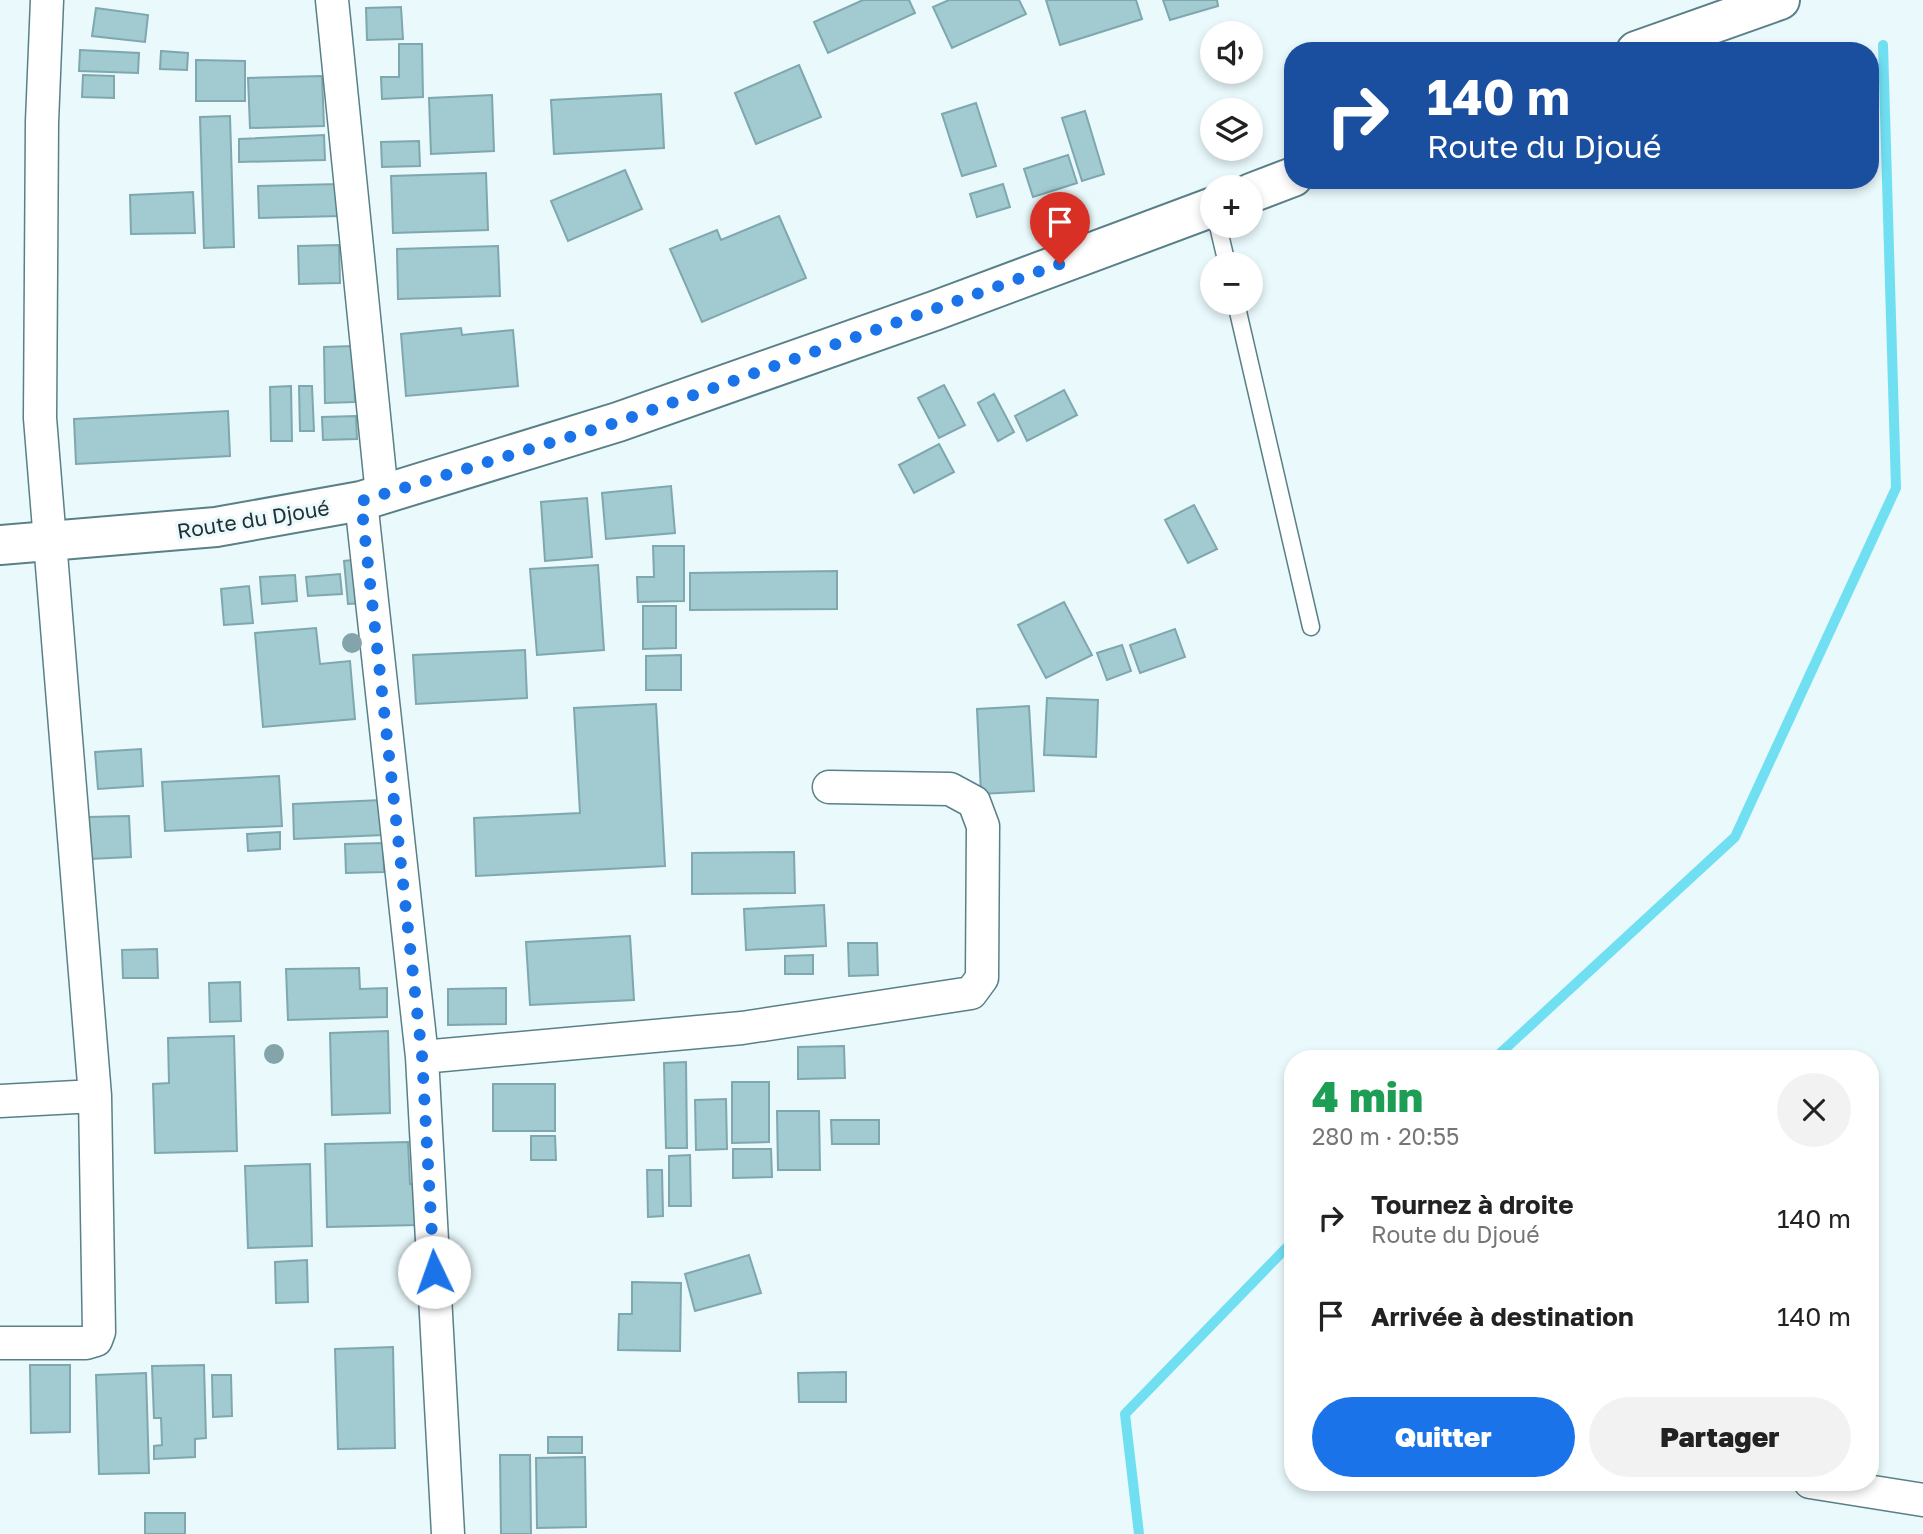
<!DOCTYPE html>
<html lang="fr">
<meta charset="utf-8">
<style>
:root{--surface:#fff;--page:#f2f2f2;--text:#222;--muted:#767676;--accent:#1a73e8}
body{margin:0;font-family:"Golos Text",sans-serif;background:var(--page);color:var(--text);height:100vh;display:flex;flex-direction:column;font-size:26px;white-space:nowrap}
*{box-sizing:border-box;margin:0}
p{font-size:23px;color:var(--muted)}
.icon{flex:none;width:38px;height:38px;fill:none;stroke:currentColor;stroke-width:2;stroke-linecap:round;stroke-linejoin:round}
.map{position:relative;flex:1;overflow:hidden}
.panel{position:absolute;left:1284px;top:1050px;width:595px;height:441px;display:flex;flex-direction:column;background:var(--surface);border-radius:28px;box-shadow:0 4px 10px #0003}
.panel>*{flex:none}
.top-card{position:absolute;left:1284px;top:42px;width:595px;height:147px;border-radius:28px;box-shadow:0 4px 10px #0003;background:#1a4fa0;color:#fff;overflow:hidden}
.tools{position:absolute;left:1200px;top:21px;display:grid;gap:14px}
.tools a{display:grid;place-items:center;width:63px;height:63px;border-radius:50%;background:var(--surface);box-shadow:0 4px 10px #0003;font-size:35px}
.pin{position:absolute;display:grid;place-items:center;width:60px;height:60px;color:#fff;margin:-72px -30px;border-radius:50% 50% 50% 0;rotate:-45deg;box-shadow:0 0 7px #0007}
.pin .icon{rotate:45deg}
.me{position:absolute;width:77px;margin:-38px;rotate:357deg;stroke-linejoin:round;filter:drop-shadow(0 0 5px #0008)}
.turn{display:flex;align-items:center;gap:24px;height:147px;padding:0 28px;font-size:32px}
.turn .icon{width:91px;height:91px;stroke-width:2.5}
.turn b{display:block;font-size:49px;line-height:60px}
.round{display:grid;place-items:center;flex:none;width:74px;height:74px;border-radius:37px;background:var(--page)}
.head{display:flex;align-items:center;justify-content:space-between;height:119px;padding:0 28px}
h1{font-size:42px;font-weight:800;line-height:52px;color:#1e9e55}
.button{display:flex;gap:14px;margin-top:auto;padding:14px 28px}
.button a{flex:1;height:80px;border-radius:42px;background:var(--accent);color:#fff;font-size:28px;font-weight:800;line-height:80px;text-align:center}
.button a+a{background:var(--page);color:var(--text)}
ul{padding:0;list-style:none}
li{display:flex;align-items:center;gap:21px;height:98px;padding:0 28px}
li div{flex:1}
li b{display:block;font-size:26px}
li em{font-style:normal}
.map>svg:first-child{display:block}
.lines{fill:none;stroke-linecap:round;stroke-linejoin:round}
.stream{stroke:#70dff2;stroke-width:10}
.building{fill:#a1cad1;stroke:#7fa7ae;stroke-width:2}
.lane-casing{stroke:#5a8087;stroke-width:19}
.street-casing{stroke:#5a8087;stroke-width:35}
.primary-casing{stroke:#5a8087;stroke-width:42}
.lane{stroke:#fff;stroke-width:16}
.street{stroke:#fff;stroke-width:32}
.primary{stroke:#fff;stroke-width:38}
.tree{fill:#82a4aa}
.route{stroke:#1a73e8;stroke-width:12;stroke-dasharray:0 21.6}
.labels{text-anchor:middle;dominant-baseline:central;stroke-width:6;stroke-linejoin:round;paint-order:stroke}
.street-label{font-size:21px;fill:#1f2f32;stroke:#e9f9fc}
</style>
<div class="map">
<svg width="1923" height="1534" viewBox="0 0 1923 1534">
<rect width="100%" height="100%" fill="#e9f9fc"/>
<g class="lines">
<path class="stream" d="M1494,1059L1735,837L1896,488L1883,45
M1139,1534L1125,1414L1293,1241"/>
</g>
<path class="building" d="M863,0H909L915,13L828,53L814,22Z
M949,0H1019L1026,14L952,48L933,7Z
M1046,0H1136L1142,19L1060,45Z
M1163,0H1217L1218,6L1170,20Z
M401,7L403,39L367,40L366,8Z
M96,8L148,15L145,42L92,36Z
M399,44H422L423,97L382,99L381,77H399Z
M80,50L139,53L138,73L79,71Z
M161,51L188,53L187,70L160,69Z
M196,60L245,61V101H196Z
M799,65L821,117L756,144L735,93Z
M83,75L114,76V98L82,97Z
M322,76L324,126L250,128L248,78Z
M661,94L664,148L554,154L551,100Z
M492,95L494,151L431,154L429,98Z
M976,103L996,166L962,176L942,114Z
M1085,111L1104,174L1082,181L1062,118Z
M230,116L234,247L204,248L200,117Z
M324,135L325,160L239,162V139Z
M419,141L420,166L382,167L381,142Z
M1068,155L1077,183L1033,197L1024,169Z
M625,170L642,209L568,241L551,201Z
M486,173L488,230L393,233L391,176Z
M339,184L340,216L259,218L258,186Z
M1003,184L1010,207L977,217L970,194Z
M193,192L195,233L131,234L130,195Z
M779,216L806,278L702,322L670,249L717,230L721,240Z
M339,245L340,283L299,284L298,246Z
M498,246L500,296L398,299L397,249Z
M461,328L462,335L513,330L518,386L406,396L401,334Z
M353,346L355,402L325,403L324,347Z
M944,385L965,425L939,438L918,398Z
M291,386L292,441H271L270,387Z
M299,386H312L314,431H300Z
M1064,390L1077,415L1027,441L1015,416Z
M994,394L1014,432L998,441L978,403Z
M228,411L230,456L76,464L74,419Z
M356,416L357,439L323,440L322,417Z
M939,444L954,472L914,493L899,465Z
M671,486L675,533L606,539L602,493Z
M587,498L592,557L545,561L541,502Z
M1194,505L1217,549L1188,563L1165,520Z
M653,546H684V601L638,602L637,577H654Z
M362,559L366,603L348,604L344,561Z
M598,565L604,650L537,655L530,569Z
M837,571V609L690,610V573Z
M340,574L342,594L308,596L306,577Z
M295,575L297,601L262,604L260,577Z
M249,586L253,623L224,625L221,589Z
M1064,602L1092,655L1046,678L1018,625Z
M643,606H676V648L643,649Z
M316,628L320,664L350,661L355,719L263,727L255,633Z
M1175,629L1185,657L1140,673L1130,645Z
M1122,645L1131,671L1107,680L1097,653Z
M525,650L527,698L416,704L413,655Z
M681,655V690H646V656Z
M1047,698L1098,700L1096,757L1044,755Z
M656,704L665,866L476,876L474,818L580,813L574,708Z
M1029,706L1034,791L981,794L977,709Z
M141,749L143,786L98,789L95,752Z
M279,776L282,826L165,831L162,782Z
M381,800L383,835L294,839L293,804Z
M129,816L131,857L90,859L88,817Z
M280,832V849L248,851L247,834Z
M383,843L384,872L346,873L345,844Z
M794,852L795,893L692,894V853Z
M824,905L826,946L746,950L744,909Z
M630,936L634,1000L530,1005L526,942Z
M848,943H877L878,975L849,976Z
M157,949L158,978H123L122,950Z
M813,955V974H785V956Z
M359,968L360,989L387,988V1017L288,1020L286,969Z
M240,982L241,1021L210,1022L209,983Z
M506,988V1024L448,1025V989Z
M388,1031L390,1113L332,1115L330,1033Z
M234,1036L237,1151L155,1153L153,1084L169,1083L168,1038Z
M844,1046L845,1078L798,1079V1047Z
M686,1062L687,1148H666L664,1063Z
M732,1082H769V1142L732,1143Z
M493,1084H555V1131H493Z
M726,1099L727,1149L696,1150L695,1100Z
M777,1111H819L820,1170H778Z
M831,1120H879V1144H832Z
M531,1136H555L556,1160H531Z
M408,1142L410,1184H416L418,1225L327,1227L325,1144Z
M733,1149H771L772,1177L733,1178Z
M690,1155L691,1206H669V1156Z
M310,1164L312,1246L248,1248L245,1166Z
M647,1170H662L663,1216L648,1217Z
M749,1255L761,1293L695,1311L685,1274Z
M307,1260L308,1302L276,1303L275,1262Z
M632,1282L681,1283L680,1351L618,1350L619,1314H632Z
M393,1347L395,1448L338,1449L335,1349Z
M30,1365H70V1432L31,1433Z
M204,1365L206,1438L195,1439V1457L154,1459V1446L162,1445L161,1418H154L152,1366Z
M846,1372V1402H799L798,1373Z
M146,1373L149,1473L99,1474L96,1375Z
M212,1375H231L232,1416L213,1417Z
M548,1437H582V1453H548Z
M500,1455H530L531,1534H501Z
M585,1457L586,1527L537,1528L536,1458Z
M145,1513H185V1534H145Z"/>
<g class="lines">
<defs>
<path id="lane" d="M1218,226L1227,264
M1236,303L1311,627"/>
<path id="street" d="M332,0L382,495
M361,501L422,1057L448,1534
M422,1057L742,1028L971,993L982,978L983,826L974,802L950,789L829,787
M0,1101L95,1096
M0,1343H86L96,1340L99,1332L95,1096L40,418L42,122L47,0
M1810,1482L1923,1500"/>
<path id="primary" d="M1636,51L1780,0
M1251,193L1293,177
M0,545L216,527L361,501L618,422L934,311L1213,207"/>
</defs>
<use href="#lane" class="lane-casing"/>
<use href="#street" class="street-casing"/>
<use href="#primary" class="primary-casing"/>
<use href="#lane" class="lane"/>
<use href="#street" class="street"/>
<use href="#primary" class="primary"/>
</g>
<g class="tree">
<circle cx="352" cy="643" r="10"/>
<circle cx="274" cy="1054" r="10"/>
</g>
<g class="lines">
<path class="route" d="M434,1272L422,1056L361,501L618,422L1060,264"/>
</g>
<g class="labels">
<g class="street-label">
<text transform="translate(253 519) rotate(-9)">Route du Djoué</text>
</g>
</g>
</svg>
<div class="tools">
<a><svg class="icon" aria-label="sound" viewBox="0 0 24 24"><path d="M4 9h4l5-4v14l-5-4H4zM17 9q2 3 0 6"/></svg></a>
<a><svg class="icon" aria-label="layers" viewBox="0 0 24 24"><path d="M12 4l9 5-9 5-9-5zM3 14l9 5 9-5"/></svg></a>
<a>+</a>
<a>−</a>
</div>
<div class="pin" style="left:1060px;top:264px;background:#d93025"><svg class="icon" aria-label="arrive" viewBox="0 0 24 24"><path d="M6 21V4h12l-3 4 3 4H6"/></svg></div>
<svg class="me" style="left:434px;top:1272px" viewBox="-20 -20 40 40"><circle r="19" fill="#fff"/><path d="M0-13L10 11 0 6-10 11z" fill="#1a73e8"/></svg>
<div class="top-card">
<div class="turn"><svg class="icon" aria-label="right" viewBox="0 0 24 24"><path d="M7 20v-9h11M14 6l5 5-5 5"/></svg><div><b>140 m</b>Route du Djoué</div></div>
</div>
<section class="panel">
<div class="head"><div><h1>4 min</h1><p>280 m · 20:55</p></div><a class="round"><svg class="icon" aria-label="close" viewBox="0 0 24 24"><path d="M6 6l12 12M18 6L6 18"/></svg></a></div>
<ul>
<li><svg class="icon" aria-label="right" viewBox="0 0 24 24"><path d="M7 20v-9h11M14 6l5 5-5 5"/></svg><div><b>Tournez à droite</b><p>Route du Djoué</p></div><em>140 m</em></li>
<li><svg class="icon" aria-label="arrive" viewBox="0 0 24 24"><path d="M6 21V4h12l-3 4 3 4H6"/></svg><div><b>Arrivée à destination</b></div><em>140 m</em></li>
</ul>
<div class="button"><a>Quitter</a><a>Partager</a></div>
</section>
</div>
